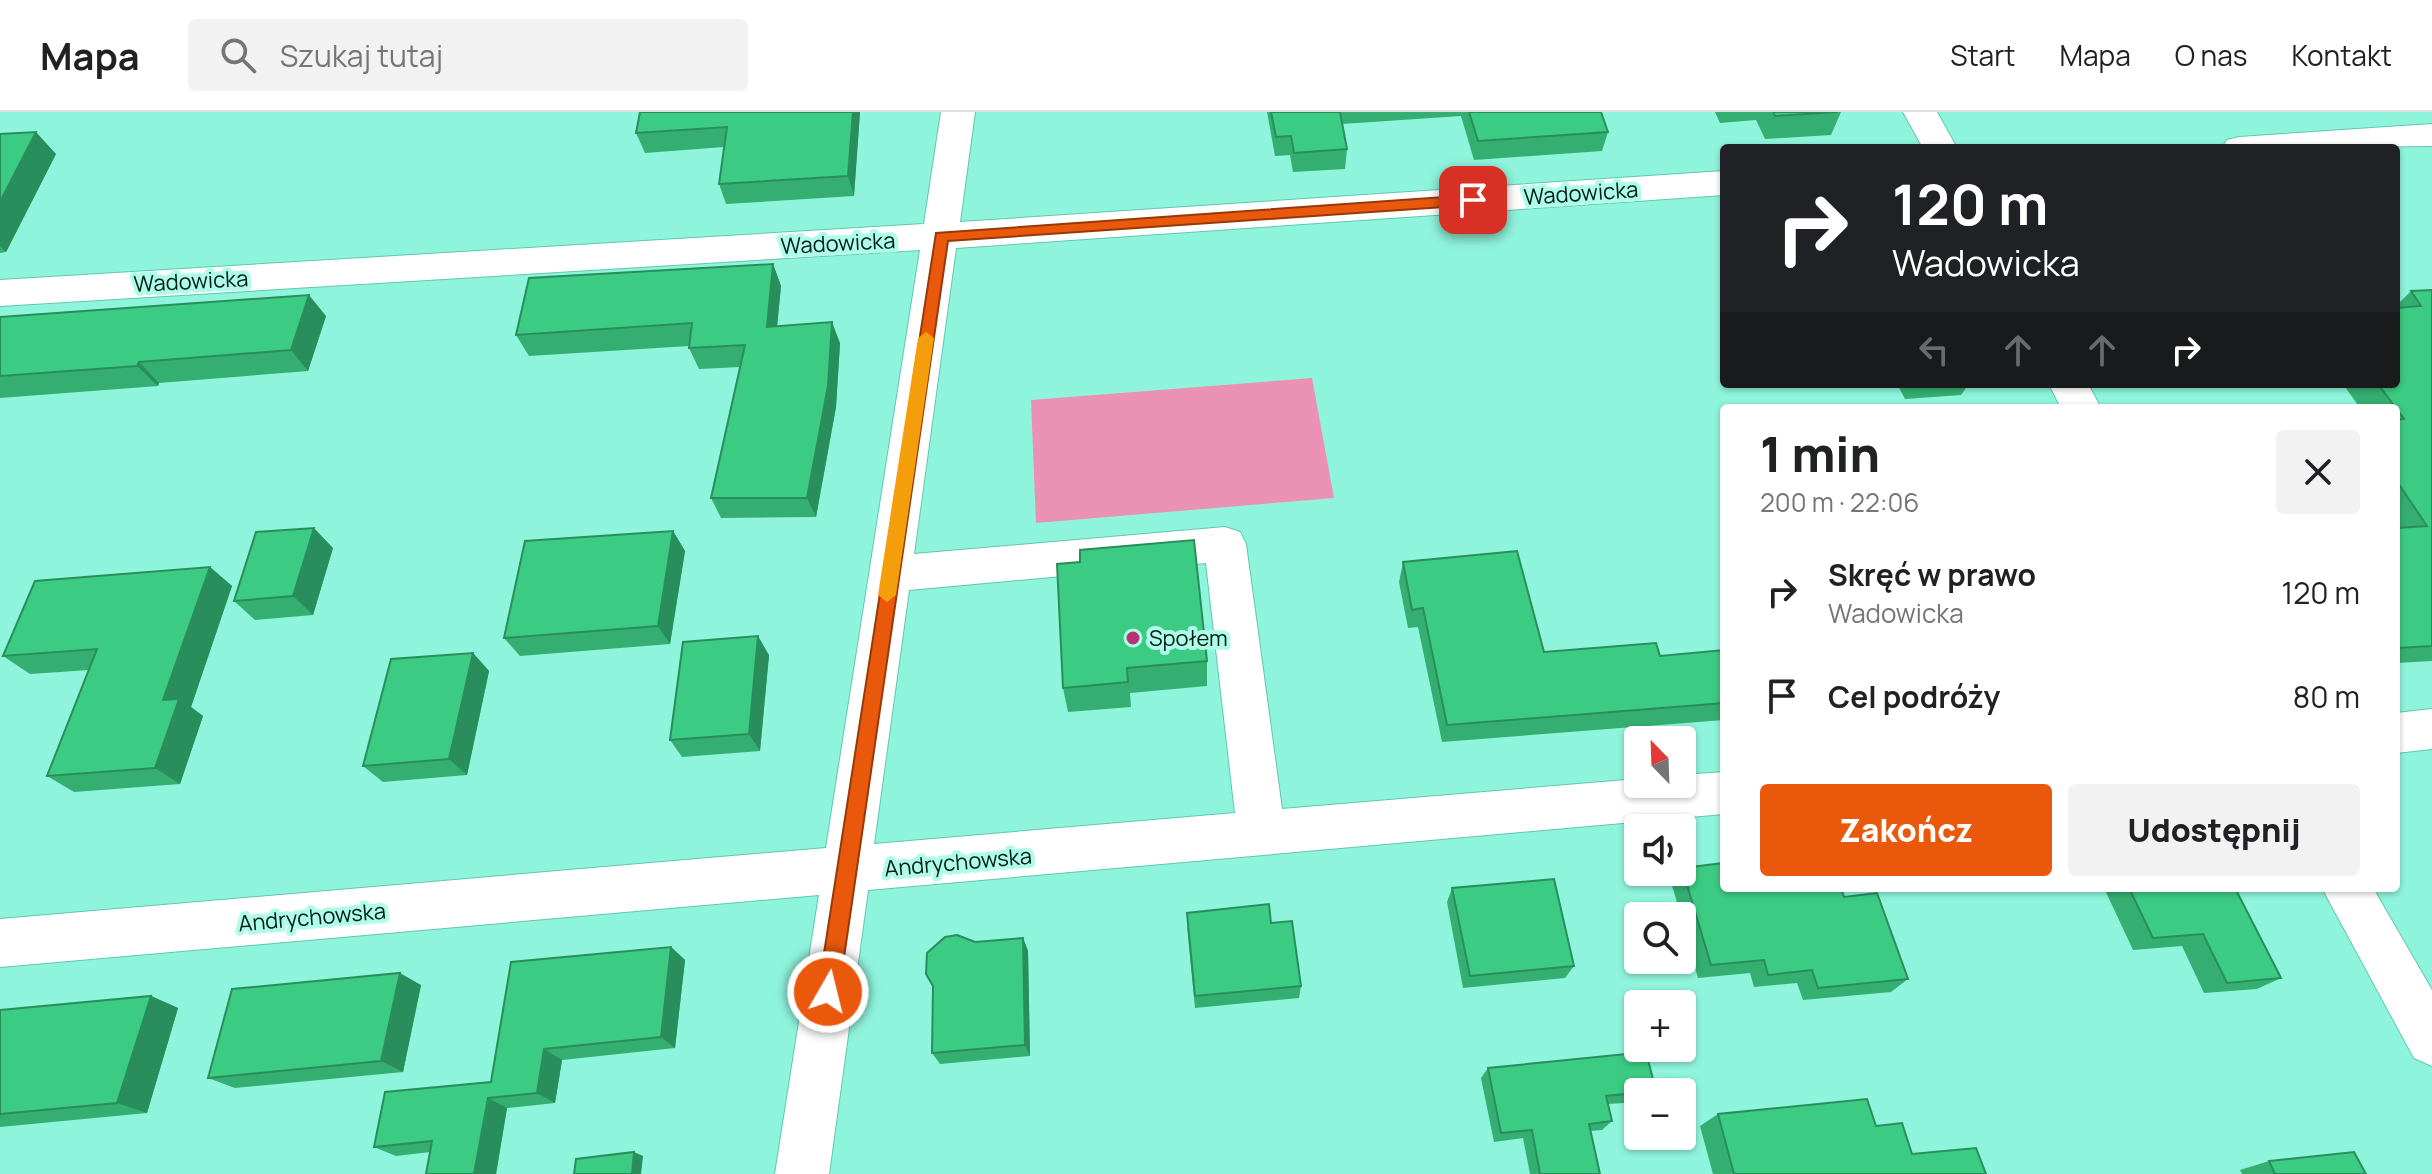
<!DOCTYPE html>
<html lang="pl">
<meta charset="utf-8">
<style>
:root{--surface:#fff;--page:#f2f2f2;--text:#202124;--muted:#757577;--line:#e0e0e0;--accent:#ea580c}
body{margin:0;font-family:Manrope,sans-serif;background:var(--page);color:var(--text);height:100vh;display:flex;flex-direction:column;font-size:30px;white-space:nowrap}
*{box-sizing:border-box;margin:0}
p{font-size:26px;color:var(--muted)}
.icon{flex:none;width:44px;height:44px;fill:none;stroke:currentColor;stroke-width:2;stroke-linecap:round;stroke-linejoin:round}
.map{position:relative;flex:1;overflow:hidden}
.side{position:absolute;left:1720px;top:292px;width:680px;height:488px;display:flex;flex-direction:column;background:var(--surface);border-radius:8px;box-shadow:0 2px 6px #0004}
.side>*{flex:none}
.guide{position:absolute;left:1720px;top:32px;width:680px;height:244px;border-radius:8px;box-shadow:0 2px 6px #0004;background:#202124;color:#fff;overflow:hidden}
.needle{width:52px;rotate:337deg}
.tools{position:absolute;left:1624px;top:614px;display:grid;gap:16px}
.tools a{display:grid;place-items:center;width:72px;height:72px;border-radius:8px;background:var(--surface);box-shadow:0 2px 6px #0004;font-size:40px}
.pin{position:absolute;display:grid;place-items:center;width:68px;height:68px;color:#fff;margin:-34px;border-radius:16px;box-shadow:0 4px 12px #0006}
.me{position:absolute;width:88px;margin:-44px;rotate:8deg;stroke-linejoin:round;filter:drop-shadow(0 0 6px #0008)}
.turn{display:flex;align-items:center;gap:28px;height:168px;padding:0 40px;font-size:36px}
.turn .icon{width:104px;height:104px;stroke-width:2.5}
.turn b{display:block;font-size:56px;line-height:68px}
.lanes{display:flex;align-items:center;height:76px;padding:0 40px;background:#0003;justify-content:center;gap:40px;direction:ltr}
.lanes .off{opacity:.35}
.round{display:grid;place-items:center;flex:none;width:84px;height:84px;border-radius:8px;background:var(--page)}
.overview{display:flex;align-items:center;justify-content:space-between;height:136px;padding:0 40px}
h1{font-size:48px;font-weight:800;line-height:60px}
.primary-button{display:flex;gap:16px;margin-top:auto;padding:16px 40px}
.primary-button a{flex:1;height:92px;border-radius:8px;background:var(--accent);color:#fff;font-size:32px;font-weight:800;line-height:92px;text-align:center}
.primary-button a+a{background:var(--page);color:var(--text)}
ul{padding:0;list-style:none}
li{display:flex;align-items:center;gap:24px;height:104px;padding:0 40px}
li div{flex:1}
li b{display:block;font-size:30px}
li em{font-style:normal}
header{display:flex;align-items:center;gap:48px;box-sizing:border-box;height:112px;padding:0 40px;background:var(--surface);border-bottom:2px solid var(--line)}
header strong{font-size:38px}
nav{display:flex;gap:44px;margin-inline-start:auto;font-size:28px}
.search{width:560px;height:72px;background:var(--page);display:flex;align-items:center;gap:20px;box-sizing:border-box;padding:0 28px;border-radius:8px;color:var(--muted);font-size:30px}
.map>svg:first-child{display:block}
.green{fill:#eb91b3}
.lines{fill:none;stroke-linecap:round;stroke-linejoin:round}
.minor-casing{stroke:#61c7b0;stroke-width:2}
.minor{fill:#fff;fill-rule:evenodd}
.wall{fill:#34af71}
.shaded-wall{fill:#2a8e5c}
.building{fill:#3ccb83;stroke:#2a8e5c;stroke-width:2}
.route{fill:#ea580c;stroke:#983908;stroke-width:2}
.slow{fill:#f59e0b}
.poi-dot{fill:#b93271;stroke:#affde9;stroke-width:3}
.labels{text-anchor:middle;dominant-baseline:central;stroke-width:8;stroke-linejoin:round;paint-order:stroke}
.street-label{font-size:22px;fill:#001e18;stroke:#affde9}
.poi-label{font-size:22px;fill:#001e18;stroke:#affde9;text-anchor:start}
</style>
<header>
<strong>Mapa</strong>
<div class="search"><svg class="icon" aria-label="search" viewBox="0 0 24 24"><circle cx="10" cy="10" r="6"/><path d="M15 15l6 6"/></svg>Szukaj tutaj</div>
<nav><a>Start</a><a>Mapa</a><a>O nas</a><a>Kontakt</a></nav>
</header>
<div class="map">
<svg width="2432" height="1062" viewBox="0 0 2432 1062">
<rect width="100%" height="100%" fill="#8ff4dc"/>
<path class="green" d="M1312,266L1334,386L1036,411L1031,288Z"/>
<g class="lines">
<defs>
<path id="minor" d="M941,0H975L960,110L1724,59V83L956,136L914,442L1225,415L1240,420L1246,432L1282,697L1638,667V672H1682V663L1724,660V702L868,778L829,1062H775L819,783L0,855V807L826,736L920,138L0,194V168L924,112ZM1206,451L1235,701L874,732L909,478Z
M1903,0H1937L1957,36H1923Z
M2432,12V34L2222,36L2227,28L2239,25Z
M2049,272H2088L2101,296H2061Z
M2432,597V637L2396,641V601Z
M2322,776H2373L2432,878V954L2414,946Z"/>
</defs>
<use href="#minor" class="minor-casing"/>
<use href="#minor" class="minor"/>
</g>
<path class="wall" d="M860,0L854,84L726,92L719,72L724,35L645,41L636,21Z
M1267,0H1601L1608,20L1602,39L1474,48L1461,4L1342,12L1347,37L1345,57L1293,60L1290,43L1275,44Z
M1715,0H1841L1831,23L1765,27L1756,8L1720,11Z
M0,22L56,42L6,140L0,141Z
M773,152L781,174L777,214L840,231L836,295L816,405L721,406L711,386L740,255L699,257L689,236V234L529,244L516,223Z
M2432,178V549L2396,551V296H2360L2343,272H2396V194L2411,179Z
M326,204L308,259L159,271L158,274L0,286V205Z
M1897,272H1969L1961,283L1905,287Z
M673,419L685,439L670,532L520,544L504,526Z
M333,436L313,503L255,508L234,489Z
M1403,450L1544,540L1660,544L1724,538V608L1442,630L1418,515L1408,516L1399,470Z
M1057,452L1207,549V574L1130,581L1131,595L1068,600L1063,576Z
M210,455L232,474L191,595L203,604L180,672L74,680L47,664L89,558L30,562L3,544Z
M473,541L489,559L467,663L383,670L363,654Z
M769,543L760,639L682,645L670,628Z
M1682,756L1844,785L1908,867L1891,880L1803,888L1797,871L1754,875L1750,861L1698,866L1682,809V804H1681L1671,770L1679,760H1682Z
M1452,776L1574,854L1565,866L1463,876L1447,790Z
M2104,776H2235L2281,866L2257,877L2204,881L2182,834L2133,838Z
M1271,811L1301,874L1299,886L1195,896L1187,814Z
M1023,826L1028,839L1030,944L940,952L932,941L975,830Z
M671,835L685,848L675,936L562,948L555,991L507,996L496,1062H426L430,1040L396,1044L374,1035L491,970Z
M421,873L403,960L235,976L208,966Z
M151,884L178,896L147,1001L0,1015V898Z
M1488,956L1638,980V990L1608,992L1612,1009L1602,1018L1590,1019L1600,1062H1530L1523,1026L1494,1030L1481,966Z
M1718,1002L1876,1014L1912,1042L1986,1062H1713L1700,1014Z
M2269,1049L2366,1062H2242L2240,1058Z"/>
<path class="shaded-wall" d="M853,0H860L854,84L848,64Z
M36,20L56,42L6,140L0,134V90Z
M773,152L781,174L775,236L767,215Z
M309,183L326,204L308,259L291,238Z
M832,210L840,231L836,295L816,405L807,386Z
M139,250L159,271L158,274L137,254Z
M314,416L333,436L313,503L293,484Z
M673,419L685,439L670,532L658,514Z
M210,455L232,474L191,595L203,604L180,672L155,656L163,588Z
M758,524L769,543L760,639L749,622Z
M473,541L489,559L467,663L449,647Z
M1023,826L1028,839L1030,944L1025,933Z
M671,835L685,848L675,936L661,925Z
M400,861L421,873L403,960L381,949Z
M151,884L178,896L147,1001L117,991Z
M544,937L562,948L555,991L537,981Z
M488,986L507,996L496,1062H474Z
M634,1040L643,1044L641,1062H632Z"/>
<path class="building" d="M640,0H853L848,64L719,72L727,15L636,21Z
M1271,0H1340L1347,37L1294,41L1291,24L1276,25Z
M1469,0H1601L1608,20L1478,29Z
M1773,0H1837L1775,4Z
M36,20L0,90V22Z
M773,152L767,215L832,210L828,274L807,386H711L745,233L689,236L692,211L516,223L529,166Z
M2432,178V534L2396,536V416L2427,414L2396,368V308L2404,307L2378,272H2396V196L2421,194L2411,179Z
M309,183L291,238L139,250L137,254L0,264V205Z
M314,416L293,484L234,489L256,420Z
M673,419L658,514L504,526L525,429Z
M1194,428L1207,549L1127,556L1128,570L1063,576L1057,452L1080,450V438Z
M1517,439L1544,540L1656,531L1660,544L1724,538V591L1447,613L1423,496L1412,498L1403,450Z
M210,455L163,588L179,587L155,656L47,664L97,537L3,544L35,469Z
M758,524L749,622L670,628L683,530Z
M473,541L449,647L363,654L391,547Z
M1724,751V776H1841L1844,785L1877,781L1908,867L1818,876L1812,858L1768,863L1764,848L1711,853L1682,756Z
M1554,767L1574,854L1470,864L1452,776Z
M2129,776H2235L2281,866L2227,871L2203,822L2153,826Z
M1269,792L1271,811L1292,809L1301,874L1195,884L1187,801Z
M957,823L975,830L1023,826L1025,933L932,941L933,874L926,862L927,841L945,825Z
M671,835L661,925L544,937L537,981L488,986L474,1062H426L432,1029L374,1035L385,980L491,970L511,850Z
M400,861L381,949L208,966L232,877Z
M151,884L117,991L0,1002V898Z
M1646,940L1656,979L1606,984L1612,1009L1589,1012L1600,1062H1540L1532,1018L1501,1021L1488,956Z
M1867,987L1876,1014L1902,1011L1912,1042L1976,1036L1986,1062H1734L1718,1002Z
M634,1040L632,1062H574L576,1047Z
M2354,1040L2366,1062H2275L2269,1049Z"/>
<path class="route" d="M1473,83L1481,88L1473,93L948,129L839,880L836,888L828,891L821,888L818,880L936,121Z"/>
<path class="slow" d="M926,220L934,226L896,483L887,490L878,483L918,226Z"/>
<circle class="poi-dot" cx="1133" cy="526" r="8"/>
<g class="labels">
<g class="street-label">
<text transform="translate(1581 81) rotate(-4)">Wadowicka</text>
<text transform="translate(838 131) rotate(-3)">Wadowicka</text>
<text transform="translate(191 169) rotate(-3)">Wadowicka</text>
<text transform="translate(958 750) rotate(-5)">Andrychowska</text>
<text transform="translate(312 805) rotate(-5)">Andrychowska</text>
</g>
<g class="poi-label">
<text x="1149" y="526">Społem</text>
</g>
</g>
</svg>
<div class="tools">
<a><svg class="needle" viewBox="-14 -14 28 28"><path d="M0-13l5 13h-10z" fill="#e53935"/><path d="M0 13l5-13h-10z" fill="#757577"/></svg></a>
<a><svg class="icon" aria-label="sound" viewBox="0 0 24 24"><path d="M4 9h4l5-4v14l-5-4H4zM17 9q2 3 0 6"/></svg></a>
<a><svg class="icon" aria-label="search" viewBox="0 0 24 24"><circle cx="10" cy="10" r="6"/><path d="M15 15l6 6"/></svg></a>
<a>+</a>
<a>−</a>
</div>
<div class="pin" style="left:1473px;top:88px;background:#d93025"><svg class="icon" aria-label="arrive" viewBox="0 0 24 24"><path d="M6 21V4h12l-3 4 3 4H6"/></svg></div>
<svg class="me" style="left:828px;top:880px" viewBox="-20 -20 40 40"><circle r="17" fill="#ea580c" stroke="#fff" stroke-width="3"/><path d="M0-11L8 9 0 5-8 9z" fill="#fff"/></svg>
<div class="guide">
<div class="turn"><svg class="icon" aria-label="right" viewBox="0 0 24 24"><path d="M7 20v-9h11M14 6l5 5-5 5"/></svg><div><b>120 m</b>Wadowicka</div></div>
<div class="lanes"><svg class="icon off" aria-label="left" viewBox="0 0 24 24"><path d="M17 20v-9H6M10 6l-5 5 5 5"/></svg><svg class="icon off" aria-label="ahead" viewBox="0 0 24 24"><path d="M12 20V5M6 11l6-6 6 6"/></svg><svg class="icon off" aria-label="ahead" viewBox="0 0 24 24"><path d="M12 20V5M6 11l6-6 6 6"/></svg><svg class="icon" aria-label="right" viewBox="0 0 24 24"><path d="M7 20v-9h11M14 6l5 5-5 5"/></svg></div>
</div>
<section class="side">
<div class="overview"><div><h1>1 min</h1><p>200 m · 22:06</p></div><a class="round"><svg class="icon" aria-label="close" viewBox="0 0 24 24"><path d="M6 6l12 12M18 6L6 18"/></svg></a></div>
<ul>
<li><svg class="icon" aria-label="right" viewBox="0 0 24 24"><path d="M7 20v-9h11M14 6l5 5-5 5"/></svg><div><b>Skręć w prawo</b><p>Wadowicka</p></div><em>120 m</em></li>
<li><svg class="icon" aria-label="arrive" viewBox="0 0 24 24"><path d="M6 21V4h12l-3 4 3 4H6"/></svg><div><b>Cel podróży</b></div><em>80 m</em></li>
</ul>
<div class="primary-button"><a>Zakończ</a><a>Udostępnij</a></div>
</section>
</div>
